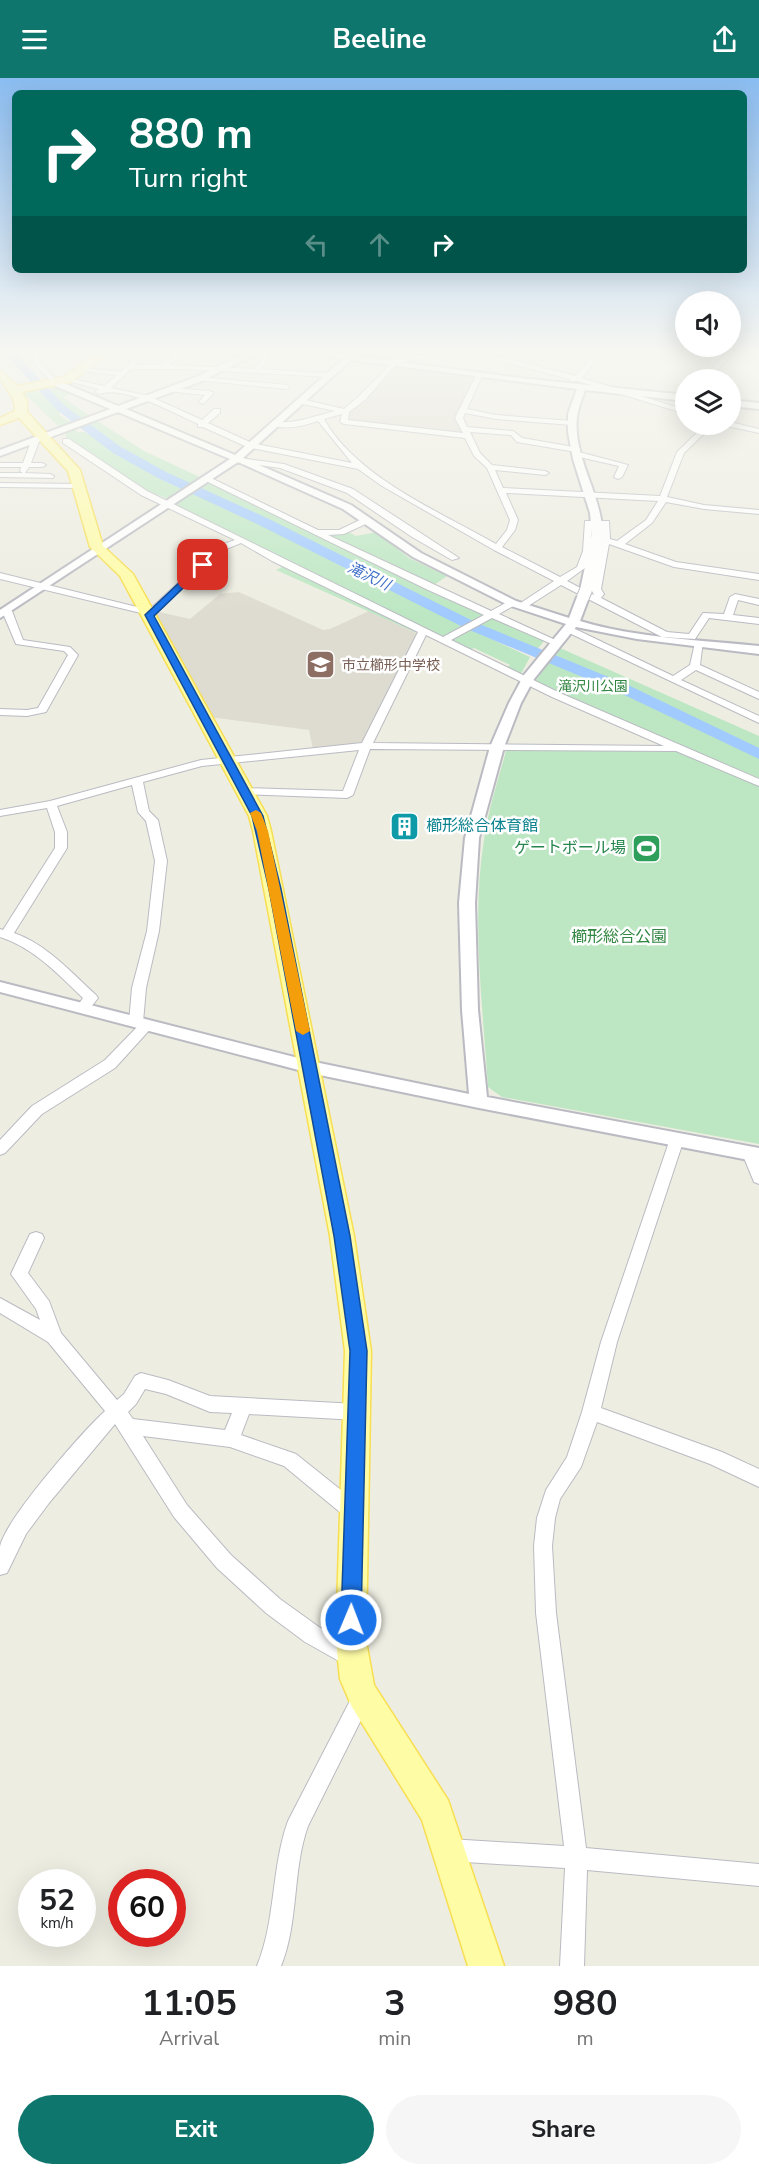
<!DOCTYPE html>
<meta charset="utf-8">
<style>
:root{--surface:#fff;--page:#f6f6f6;--text:#202124;--muted:#757577;--accent:#0f766e}
body{margin:0;font-family:"Nunito Sans","Noto Sans JP",sans-serif;background:var(--page);color:var(--text);height:100vh;display:flex;flex-direction:column;font-size:22px;white-space:nowrap}
*{box-sizing:border-box;margin:0}
p{font-size:20px;color:var(--muted)}
.icon{flex:none;width:33px;height:33px;fill:none;stroke:currentColor;stroke-width:2;stroke-linecap:round;stroke-linejoin:round}
.map{position:relative;height:1888px;overflow:hidden}
.panel{display:flex;flex-direction:column;background:var(--surface);flex:1}
.panel>*{flex:none}
.guide{position:absolute;left:12px;top:12px;width:735px;height:183px;border-radius:9px;box-shadow:0 6px 24px #0002;background:#00695c;color:#fff;overflow:hidden}
.buttons{position:absolute;left:675px;top:213px;display:grid;gap:12px}
.buttons a{display:grid;place-items:center;width:66px;height:66px;border-radius:50%;background:var(--surface);box-shadow:0 6px 24px #0002;font-size:30px}
.speed{position:absolute;left:18px;top:1791px;display:flex;gap:12px;font-size:30px;font-weight:700;text-align:center}
.speed>*{display:grid;place-content:center;width:78px;height:78px;border-radius:50%;background:var(--surface);box-shadow:0 6px 24px #0002;line-height:1}
.speed small{font-size:15px;font-weight:400}
.speed .limit{border:9px solid #d22;background:#fff;color:#111}
.pin{position:absolute;display:grid;place-items:center;width:51px;height:51px;color:#fff;margin:-26px;border-radius:12px;box-shadow:0 3px 9px #0006}
.me{position:absolute;width:66px;margin:-33px;rotate:1deg;stroke-linejoin:round;filter:drop-shadow(0 0 4px #0008)}
.turn{display:flex;align-items:center;gap:21px;height:126px;padding:0 18px;font-size:27px}
.turn .icon{width:78px;height:78px;stroke-width:2.5}
.turn b{display:block;font-size:42px;line-height:51px}
.lanes{display:flex;align-items:center;height:57px;padding:0 18px;background:#0003;justify-content:center;gap:30px;direction:ltr}
.lanes .off{opacity:.35}
.eta{display:flex;justify-content:space-evenly;align-items:center;height:102px;text-align:center}
.eta b{font-size:36px;font-weight:700;line-height:42px}
.cta{display:flex;gap:12px;margin-top:auto;padding:12px 18px}
.cta a{flex:1;height:69px;border-radius:36px;background:var(--accent);color:#fff;font-size:24px;font-weight:700;line-height:69px;text-align:center}
.cta a+a{background:var(--page);color:var(--text)}
header{display:flex;justify-content:space-between;align-items:center;height:78px;padding:0 18px;background:var(--accent);color:#fff;font-size:27px;font-weight:700}
.map>svg:first-child{display:block}
.education{fill:#dedcd1}
.green{fill:#bde7c3}
.lines{fill:none;stroke-linecap:round;stroke-linejoin:round}
.river{fill:#a1caff;fill-rule:evenodd}
.minor-casing{stroke:#babbc2;stroke-width:2}
.tertiary-casing{stroke:#babbc2;stroke-width:4}
.primary-casing{stroke:#f7de52;stroke-width:3}
.minor{fill:#fff;fill-rule:evenodd}
.tertiary{fill:#fff;fill-rule:evenodd}
.primary{fill:#fffca6;fill-rule:evenodd}
.tertiary-bridge-casing{stroke:#babbc2;stroke-width:14;stroke-linecap:butt}
.tertiary-bridge{stroke:#fff;stroke-width:12}
.route{fill:#1a73e8;stroke:#114b97;stroke-width:1.5}
.slow{fill:#f59e0b}
.labels{text-anchor:middle;dominant-baseline:central;stroke-width:5;stroke-linejoin:round;paint-order:stroke}
.far-education-label{font-size:14px;fill:#785e54;stroke:#fff;text-anchor:start}
.far-park-label{font-size:14px;fill:#308540;stroke:#fff}
.far-water-label{font-size:15px;font-style:italic;fill:#3f70c8;stroke:#fff}
.culture-label{font-size:16px;fill:#0d838f;stroke:#fff;text-anchor:start}
.leisure-label{font-size:16px;fill:#27864d;stroke:#fff;text-anchor:end}
.park-label{font-size:16px;fill:#308540;stroke:#fff}
</style>
<header><svg class="icon" aria-label="menu" viewBox="0 0 24 24"><path d="M4 6h16M4 12h16M4 18h16"/></svg>Beeline<svg class="icon" aria-label="share" viewBox="0 0 24 24"><path d="M12 15V3M7 8l5-5 5 5M5 13v7h14v-7"/></svg></header>
<div class="map">
<svg width="759" height="1888" viewBox="0 0 759 1888">
<rect width="100%" height="100%" fill="#eeede2"/>
<path class="education" d="M396,288L474,300L457,340L463,357L345,343L348,334Z
M239,514L323,552L330,551L369,533L418,556L364,665L313,671L309,652L209,639L151,537L155,533L190,541L220,516Z"/>
<path class="green" d="M56,309L73,315L63,319L91,339L80,342L61,328L47,312Z
M35,311L51,323L60,334L59,337L72,345L60,350L23,314Z
M96,342L144,373L202,400L191,408C154,391 119,368 85,346Z
M78,349L76,354H85L126,380L184,412L170,422L146,412L65,359L66,356L59,355Z
M209,404L316,456L347,453L356,458L377,454L409,480L447,498L431,509L486,538L473,545L294,458L295,456L200,412Z
M194,411L430,527L459,542L467,551L443,563L170,426Z
M286,487L421,554L419,556L276,492Z
M490,539L544,563L536,573L478,547Z
M470,551L530,579L521,596L506,590L510,587L474,570L468,573L448,563Z
M560,570L759,658V700L585,628L535,603Z
M509,671L682,674L759,706V1066L502,1019L488,1009C483,928 471,843 484,762C488,732 498,703 506,673Z"/>
<g class="lines">
<path class="river" d="M7,272H17L22,282L65,328L121,369L166,394L269,441L477,545L628,607L759,670V681L616,613L467,551L259,447L158,400L113,375L57,332L13,285Z"/>
<defs>
<path id="minor" d="M30,272H36L40,285L58,304V306H54L34,286Z
M142,272H149L134,287H160L180,272H187L169,287L254,291L262,282L264,272H270L268,282L261,291L332,296L330,299L184,291H131L111,310L149,318L202,342L214,331H220V335L208,345L252,365L352,385L318,343C303,348 284,353 270,346L274,344C297,346 314,338 335,333L298,325V321H301L344,331L359,318L390,287L385,285L388,283L450,272L481,274L576,298L597,272H603L582,300L686,332V336L578,303H570L569,301L481,278L450,276L397,285L365,322L349,334L348,342L463,355L455,340L476,298L479,296L482,298L467,331L496,337L572,343L576,345L572,347L496,341L465,335L463,340L467,349L513,353L522,360L580,370L579,374L628,387L622,399L618,401L614,399L619,388L575,378L576,374L517,364L511,357L470,354L480,375L492,387L545,393L549,395L545,397L495,392L503,410L660,418L677,374L706,346H714L684,375L667,419L704,427L759,432V436L704,431L666,424L652,445L625,466L676,484L759,496V502L674,489L609,466L601,511L604,516L601,520L667,554L689,556L703,535L724,536L730,519L735,516L759,521V527L738,522L733,537L759,540V546L709,540L695,561L662,559L561,507L525,530H519V526L554,503L494,472L382,408L358,391L247,369L203,349H198V346C174,335 124,307 99,316L95,314L99,311L64,302L67,300L104,308L117,297L82,293L80,290L121,294ZM342,336L340,344L344,346L465,360L474,378L487,390L510,442L507,452L496,466C440,434 356,399 324,341ZM506,415L658,423L646,442L617,463L610,461L609,443H585L583,473L577,489L560,499L502,469L515,452L518,442ZM592,448H602V462L591,511L594,517L567,503L585,490L591,473Z
M645,272H667L672,274L669,276Z
M729,272H736L708,302H701Z
M199,299L287,307L290,309L287,311L197,302Z
M169,310L210,313L214,315L203,326L199,324L205,317L167,313Z
M730,344L759,351V355L727,348Z
M36,359L40,361L31,385H42L46,387L42,389H29L25,395L50,396L54,398L53,400L0,399V395H23L20,393L21,389H0V385H23L32,361Z
M63,361H69L147,413L443,559L484,537L426,511L204,402L211,400L318,452H339L364,440H370V444L344,456L328,457L491,533L509,523H515V527L499,536L562,565L554,567L492,540L451,562L560,615L759,701V708L676,673L370,671L353,717L347,720L243,716L237,713L243,710L343,713L359,672L202,688L143,704L149,733L158,742L167,783L159,853L146,910L143,944H152L154,947L115,990L42,1036L5,1075L0,1077V1062L32,1028L105,982L138,948L131,947L129,944L132,910L147,853L155,783L146,743L138,734L132,707L57,728L67,754V770L14,855C46,866 71,894 96,917L98,920L88,933H78L76,930L83,920C58,896 34,870 0,859V851L3,852L55,770V754L47,730L0,738V732L50,723L201,682L362,665L418,554L272,483L241,465L224,472L149,540L145,536L0,501V495L149,532L218,468L235,462L141,417L63,365ZM426,557L552,619L664,668L373,665Z
M240,380L284,386L353,411L459,480L452,482L412,459L347,415L280,390L237,384V380Z
M0,405L78,406L82,408L78,410L0,409Z
M7,530L12,533L23,562L70,569L78,577L46,634L27,638L0,637V631L27,632L38,630L68,577L64,573L16,566L2,533Z
M565,549H571L673,598L690,587L695,565L703,563L700,587L759,614V621L696,592L681,602L759,638V645L565,553Z
M677,1055L682,1057L684,1061L617,1264L601,1330L722,1374L759,1391V1409L710,1386L597,1344L581,1389L560,1421L555,1440L552,1468L556,1535L586,1770L759,1786V1808L587,1792L584,1888H560L565,1790L449,1783L441,1780L438,1772L441,1764L449,1761L564,1768L536,1535L534,1468L537,1440L546,1412L567,1379L582,1334L601,1264L670,1061L672,1057Z
M749,1069L754,1071L759,1081V1106L754,1104L742,1075L744,1071Z
M36,1154L42,1156L44,1160L28,1195L49,1223L61,1255L117,1322L124,1316L135,1298L141,1295L168,1302L210,1318L357,1326L363,1328L366,1334L363,1340L357,1342L249,1336L241,1357L296,1376L361,1428L363,1434L361,1440L354,1443L347,1440L284,1388L230,1369L143,1358L187,1427L231,1477L280,1521L319,1549L358,1572L361,1579L358,1586L351,1589L344,1586L305,1564L266,1535L217,1490L174,1439L115,1346L49,1425L26,1456L7,1495L0,1497C0,1488 0,1478 0,1469C4,1443 83,1353 105,1333L48,1264L0,1235V1220L40,1242L36,1231L11,1196L30,1156ZM145,1311L166,1316L210,1334L232,1335L225,1352L133,1341L128,1334L136,1326Z
M363,1608L370,1611L373,1618L308,1748C292,1793 299,1844 281,1888H257C276,1842 271,1790 288,1743L356,1611Z"/>
<path id="tertiary" d="M253,272H263L202,303L126,331L235,377L343,281L294,272L347,276L352,272H361L356,278L519,300L686,317V323L585,312C582,321 578,330 577,339C573,377 598,411 602,448C604,469 597,491 592,512L586,515L580,512L592,456L590,435L573,381L568,354V336L577,311L351,282L243,380L351,427L421,475L516,523L569,540L577,519L583,516L589,519L580,543C635,560 701,562 759,568V576L637,561L576,549L534,601L521,625L504,669L479,760L475,825L478,932L487,1019L759,1070V1084L479,1030L310,995L0,914V904L310,983L469,1016L462,932L459,825L465,760L490,669L509,625L524,597L566,546L508,527L413,479L343,431L238,384L0,540V532L230,381L118,334L0,378V372L110,331L53,307V303H59L118,328L196,299Z
M730,322L759,325V331L730,328Z"/>
<path id="primary" d="M101,272H112L71,304L22,314L27,323V334L80,392L103,468L133,496L267,738L271,753L354,1158L371,1273L366,1563L374,1607L448,1722L504,1888H468L422,1742L352,1629L340,1601L336,1563L345,1273L330,1158L253,753L249,738L120,498L90,469L68,393L19,340L0,347V340L15,333C16,314 0,310 0,293L17,308L64,299Z"/>
</defs>
<use href="#minor" class="minor-casing"/>
<use href="#tertiary" class="tertiary-casing"/>
<use href="#primary" class="primary-casing"/>
<use href="#minor" class="minor"/>
<use href="#tertiary" class="tertiary"/>
<use href="#primary" class="primary"/>
<defs>
<path id="tertiary-bridge" d="M583,519L586,512"/>
</defs>
<use href="#tertiary-bridge" class="tertiary-bridge-casing"/>
<use href="#tertiary-bridge" class="tertiary-bridge"/>
</g>
<linearGradient id="sky" x2="0" y2="1"><stop stop-color="#8bbdf1"/><stop offset="0.51" stop-color="#f7f7f2"/><stop offset="1" stop-color="#f7f7f2" stop-opacity="0"/></linearGradient>
<rect width="759" height="536" fill="url(#sky)"/>
<path class="route" d="M200,485L207,487L154,538L263,738L281,811L350,1158L367,1273L361,1542L358,1549L351,1552L344,1549L341,1542L350,1273L334,1158L269,811L252,738L145,537Z"/>
<path class="slow" d="M256,732L261,735L268,753L310,953L303,957L296,953L257,753L250,735Z"/>
<defs>
<symbol id="school-square" viewBox="-11 -11 22 22"><rect x="-9" y="-9" width="18" height="18" rx="4" fill="#8d6e63" stroke="#fff"/><path d="M0-5L7-2L0 1L-7-2ZM-4 1L0 2.5L4 1V4Q0 6-4 4Z" fill="#fff"/></symbol>
<symbol id="building-square" viewBox="-11 -11 22 22"><rect x="-9" y="-9" width="18" height="18" rx="4" fill="#0f9aa8" stroke="#fff"/><path d="M-4-6H4V6H1V3H-1V6H-4ZM-2.5-4.3h1.7v1.8h-1.7ZM.8-4.3h1.7v1.8H.8ZM-2.5-1h1.7V.8h-1.7ZM.8-1h1.7V.8H.8Z" fill="#fff"/></symbol>
<symbol id="stadium-square" viewBox="-11 -11 22 22"><rect x="-9" y="-9" width="18" height="18" rx="4" fill="#2e9e5b" stroke="#fff"/><path d="M0-5a6.5 5 0 1 0 0 10a6.5 5 0 1 0 0-10ZM-3.5-1.8h7v3.6h-7Z" fill="#fff"/></symbol>
</defs>
<g fill-rule="evenodd">
<use href="#school-square" x="304" y="570" width="33" height="33"/>
<use href="#building-square" x="388" y="732" width="33" height="33"/>
<use href="#stadium-square" x="630" y="754" width="33" height="33"/>
</g>
<g class="labels">
<g class="far-education-label">
<text x="342" y="587">市立櫛形中学校</text>
</g>
<g class="far-park-label">
<text x="593" y="608">滝沢川公園</text>
</g>
<g class="far-water-label">
<text transform="translate(369 498) rotate(26)">滝沢川</text>
</g>
<g class="culture-label">
<text x="426" y="748">櫛形総合体育館</text>
</g>
<g class="leisure-label">
<text x="626" y="770">ゲートボール場</text>
</g>
<g class="park-label">
<text x="619" y="859">櫛形総合公園</text>
</g>
</g>
</svg>
<div class="buttons">
<a><svg class="icon" aria-label="sound" viewBox="0 0 24 24"><path d="M4 9h4l5-4v14l-5-4H4zM17 9q2 3 0 6"/></svg></a>
<a><svg class="icon" aria-label="layers" viewBox="0 0 24 24"><path d="M12 4l9 5-9 5-9-5zM3 14l9 5 9-5"/></svg></a>
</div>
<div class="speed"><div>52<small>km/h</small></div><div class="limit">60</div></div>
<div class="pin" style="left:203px;top:487px;background:#d93025"><svg class="icon" aria-label="arrive" viewBox="0 0 24 24"><path d="M6 21V4h12l-3 4 3 4H6"/></svg></div>
<svg class="me" style="left:351px;top:1542px" viewBox="-20 -20 40 40"><circle r="17" fill="#1a73e8" stroke="#fff" stroke-width="3"/><path d="M0-11L8 9 0 5-8 9z" fill="#fff"/></svg>
<div class="guide">
<div class="turn"><svg class="icon" aria-label="right" viewBox="0 0 24 24"><path d="M7 20v-9h11M14 6l5 5-5 5"/></svg><div><b>880 m</b>Turn right</div></div>
<div class="lanes"><svg class="icon off" aria-label="left" viewBox="0 0 24 24"><path d="M17 20v-9H6M10 6l-5 5 5 5"/></svg><svg class="icon off" aria-label="ahead" viewBox="0 0 24 24"><path d="M12 20V5M6 11l6-6 6 6"/></svg><svg class="icon" aria-label="right" viewBox="0 0 24 24"><path d="M7 20v-9h11M14 6l5 5-5 5"/></svg></div>
</div>
</div>
<section class="panel">
<div class="eta">
<div><b>11:05</b><p>Arrival</p></div>
<div><b>3</b><p>min</p></div>
<div><b>980</b><p>m</p></div>
</div>
<div class="cta"><a>Exit</a><a>Share</a></div>
</section>
